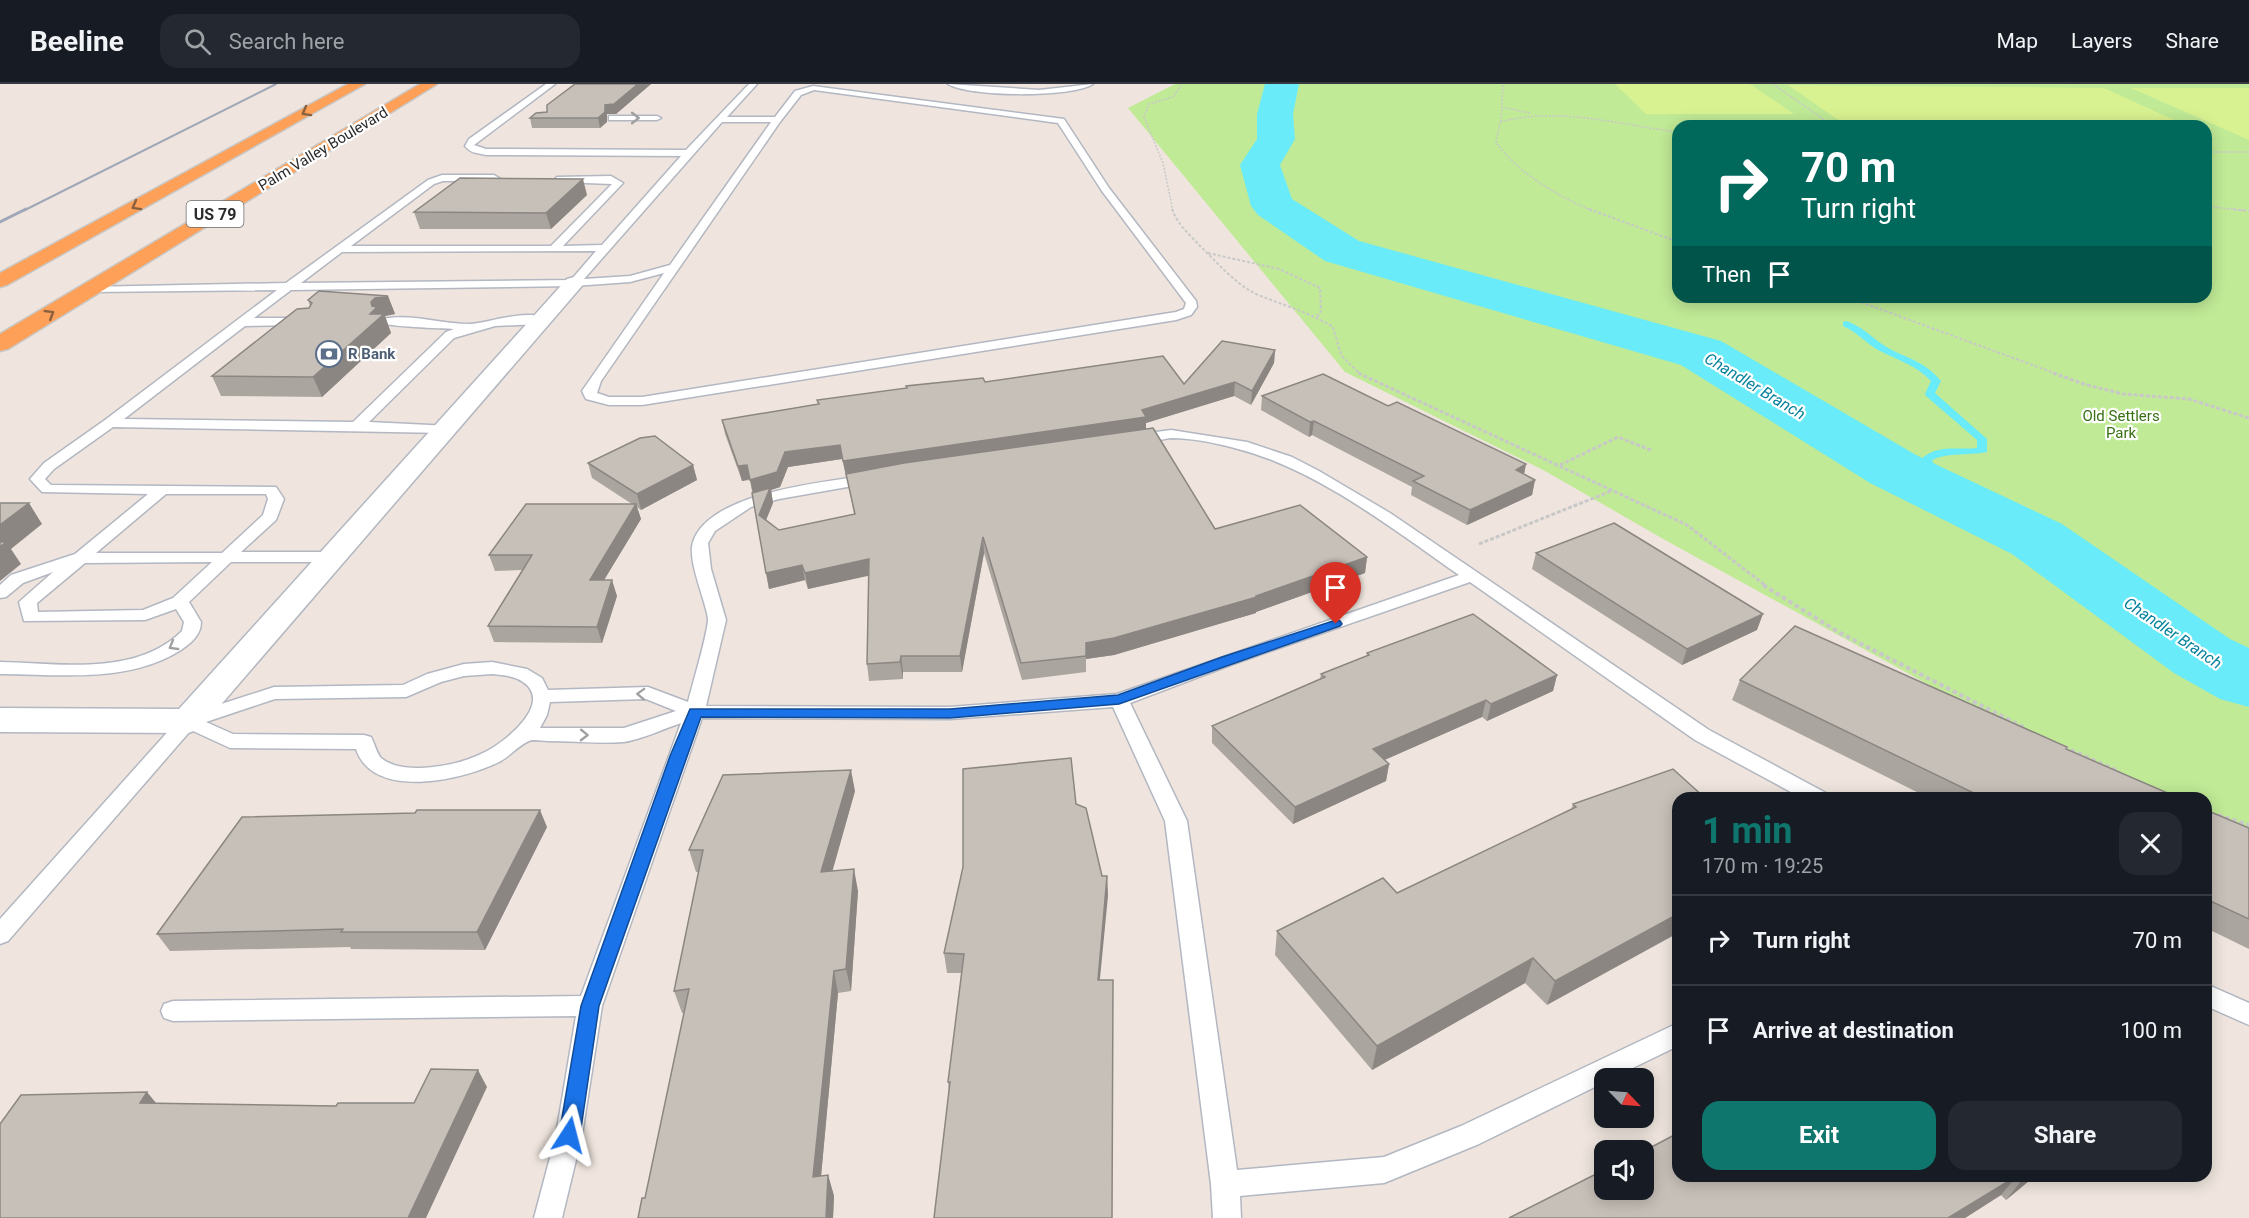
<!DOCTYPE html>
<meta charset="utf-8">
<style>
:root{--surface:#171b24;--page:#242831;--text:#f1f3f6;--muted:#9ea1a6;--line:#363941;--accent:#0f766e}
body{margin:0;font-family:Roboto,sans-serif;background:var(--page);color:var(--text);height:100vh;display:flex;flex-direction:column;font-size:22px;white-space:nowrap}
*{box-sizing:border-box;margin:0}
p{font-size:20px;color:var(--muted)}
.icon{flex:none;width:33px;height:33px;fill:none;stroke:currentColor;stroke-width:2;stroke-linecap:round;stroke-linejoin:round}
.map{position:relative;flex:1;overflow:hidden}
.drawer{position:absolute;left:1672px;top:708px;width:540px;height:390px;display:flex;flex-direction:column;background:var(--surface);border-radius:18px;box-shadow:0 3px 15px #0003}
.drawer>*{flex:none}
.hud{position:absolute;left:1672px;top:36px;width:540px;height:183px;border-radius:18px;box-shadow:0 3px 15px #0003;background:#00695c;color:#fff;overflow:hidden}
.needle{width:39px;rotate:115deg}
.controls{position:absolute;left:1594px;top:984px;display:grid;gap:12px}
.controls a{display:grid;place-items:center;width:60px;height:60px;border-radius:12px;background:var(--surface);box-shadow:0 3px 15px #0003;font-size:30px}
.pin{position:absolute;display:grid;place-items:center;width:51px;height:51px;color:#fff;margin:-62px -26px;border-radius:50% 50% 50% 0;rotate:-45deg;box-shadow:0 0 6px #0007}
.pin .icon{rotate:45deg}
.me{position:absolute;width:66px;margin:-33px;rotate:9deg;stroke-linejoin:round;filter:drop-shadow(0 0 4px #0008)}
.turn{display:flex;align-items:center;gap:21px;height:126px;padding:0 30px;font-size:27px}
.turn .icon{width:78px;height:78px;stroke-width:2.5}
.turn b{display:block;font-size:42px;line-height:51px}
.then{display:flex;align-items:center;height:57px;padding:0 30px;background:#0003;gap:12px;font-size:22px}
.round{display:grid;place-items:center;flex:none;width:63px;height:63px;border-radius:18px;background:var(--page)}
.headline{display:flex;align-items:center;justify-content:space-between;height:102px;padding:0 30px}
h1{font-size:36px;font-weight:700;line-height:45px;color:var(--accent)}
.button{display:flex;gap:12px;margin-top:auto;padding:12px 30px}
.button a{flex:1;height:69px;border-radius:18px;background:var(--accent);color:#fff;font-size:24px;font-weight:700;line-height:69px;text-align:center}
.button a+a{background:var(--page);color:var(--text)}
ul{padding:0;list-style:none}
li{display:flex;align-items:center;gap:18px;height:90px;padding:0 30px;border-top:2px solid var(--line)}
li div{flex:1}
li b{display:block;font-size:22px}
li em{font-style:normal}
header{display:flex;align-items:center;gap:36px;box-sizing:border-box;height:84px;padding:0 30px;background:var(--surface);border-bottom:2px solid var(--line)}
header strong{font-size:28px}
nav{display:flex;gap:33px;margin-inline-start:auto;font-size:21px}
.search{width:420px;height:54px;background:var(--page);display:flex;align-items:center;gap:15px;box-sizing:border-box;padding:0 21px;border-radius:18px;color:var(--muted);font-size:22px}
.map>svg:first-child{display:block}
.green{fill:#c0ea96;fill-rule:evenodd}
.pitch{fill:#d9f291}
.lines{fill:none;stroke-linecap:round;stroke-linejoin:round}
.stream{fill:#69ebf9;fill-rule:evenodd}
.river{fill:#69ebf9;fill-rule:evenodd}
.service-casing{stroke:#b2b7c1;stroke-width:3}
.minor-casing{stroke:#b2b7c1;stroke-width:3}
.trunk-casing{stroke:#c8c8c8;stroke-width:3}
.path-far3{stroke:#c8c8c8;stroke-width:1.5;stroke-dasharray:2 1.5;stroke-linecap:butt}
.path-far2{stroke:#c8c8c8;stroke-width:2;stroke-dasharray:3 2;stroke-linecap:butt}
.path-far1{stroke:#c8c8c8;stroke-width:3;stroke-dasharray:4 2;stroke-linecap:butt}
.path{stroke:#c8c8c8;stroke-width:4;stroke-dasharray:4.5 3;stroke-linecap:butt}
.service{fill:#fff;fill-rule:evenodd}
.minor{fill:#fff;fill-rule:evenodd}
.trunk{fill:#fea057;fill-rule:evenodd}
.rail-far1{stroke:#a0a7b8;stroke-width:2}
.rail{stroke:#a0a7b8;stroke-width:3}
.wall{fill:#aba59f;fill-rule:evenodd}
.shaded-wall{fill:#8b8682}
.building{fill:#c7c0b9;stroke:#8b8682;stroke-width:1.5}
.oneway{stroke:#8a603f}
.oneway2{stroke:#a0a0a0}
.route{fill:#1a73e8;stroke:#114b97;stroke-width:1.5}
.labels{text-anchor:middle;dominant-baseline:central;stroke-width:4.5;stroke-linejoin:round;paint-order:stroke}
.far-street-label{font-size:15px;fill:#2c2c2c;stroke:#fff}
.far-service-label{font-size:15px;font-weight:bold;fill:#4e5e75;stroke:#fff;text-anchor:start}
.far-park-label{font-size:15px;fill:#377114;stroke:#fff}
.shield{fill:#fff;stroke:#6b6b6b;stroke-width:1.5}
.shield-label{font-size:16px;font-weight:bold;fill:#2c2c2c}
.far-water-label{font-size:16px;font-style:italic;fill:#04819c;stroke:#fff}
</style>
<header>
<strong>Beeline</strong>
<div class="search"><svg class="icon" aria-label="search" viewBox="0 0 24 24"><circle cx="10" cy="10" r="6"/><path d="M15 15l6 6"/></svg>Search here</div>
<nav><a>Map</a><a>Layers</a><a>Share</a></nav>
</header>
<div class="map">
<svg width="2249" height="1134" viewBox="0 0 2249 1134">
<rect width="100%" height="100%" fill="#efe5de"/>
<path class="green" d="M1175,0H2249V749L2207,736L2206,714H2135L1665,456L1545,387L1345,288L1128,24ZM1678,42H2206V213H1678Z"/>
<path class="pitch" d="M1615,0H1750L1794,30H1646Z
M1788,1L2104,4L2187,42H1847Z
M2131,4H2249V56Z"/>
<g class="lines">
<path class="stream" d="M1846,237C1861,242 1869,251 1882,260C1904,275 1922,274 1941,297L1935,309L1987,355V368C1968,372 1948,368 1932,376L1946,408L1944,410H1936L1934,408L1921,375C1937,360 1957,366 1977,364V356L1926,312L1925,310L1931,297C1916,281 1897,276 1878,266C1866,259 1857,248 1843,242V238Z"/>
<path class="river" d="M1265,0H1299L1293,30L1295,55L1280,81L1292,115L1359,157L1721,257L1916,371L2062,440L2230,555L2249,564V623L2220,615L2174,589L2012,470L1870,399L1681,281L1325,177L1258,131L1251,122L1240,81L1257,55V30Z"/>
<defs>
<path id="service" d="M546,0H555L474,61L486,65L686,66L749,0H757L727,33H775L795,7L813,2L1064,35L1109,104L1196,217L1197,223L1191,231L1176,236L642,321H609L586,315L582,307L664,189L630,198L574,202L291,206L254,234H303L309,238L307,241L245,242L124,335L353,338L446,248L454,245C441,244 386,243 380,238L382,235C411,229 441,240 470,240C488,239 532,223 547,236L541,240L495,242L454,254L369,338L450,342L452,345L450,348L445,349L113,343L54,385L45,395L51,401L276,403L284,415L276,436L241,468H332L340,473L332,478H231L189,518L201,538C201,551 191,559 181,566C127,600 60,590 0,590V578C58,579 136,593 182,547L184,538L176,525L145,536L24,537L19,518L53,488L23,499L6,513L0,514V501L11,491L75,470L148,410L42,408L30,395L44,379L105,336L277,206L91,208L87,207V203L286,199L428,96L442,91H494L499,94L494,97H443L434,100L351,162H551L612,100L560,98L555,95L557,93L611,92L623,99L563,162L602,161L681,72L486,71C477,69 470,69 465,62L469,55ZM814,6L1058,39L1102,107L1186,219L1184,225L1176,228L642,313H609L597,309L601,297L780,38L801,11ZM722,38H771L670,181L630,192L584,195ZM596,167L571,196L301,199L342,168ZM166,410H266L268,415L263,431L222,469H96ZM212,478L173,514L143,526L38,528L37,519L85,479Z
M948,0L1039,6L1093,0C1071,14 969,13 948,0Z
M612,32H657L661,34L657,36H609V32Z
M1171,346L1247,358L1292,373L1319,387L1390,429L1709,646L1826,709L1829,714H1802L1695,656L1470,498L1233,580L1130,619L1187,737L1237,1086L1384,1073L1461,1042L1678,939V962L1612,994H1605V998L1479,1060L1384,1099L1240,1112L1241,1134H1213L1211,1100L1165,737L1113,623L950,635L702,634L602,922L582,1051L562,1134H534L556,1051L576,932L173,937L164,934L161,927L164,920L173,917L581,912L681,639C663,645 643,655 624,658C599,660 572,657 547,657C542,657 533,655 529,657C519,661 509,673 499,678C463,696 373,717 356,665L230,664L191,646L8,857L0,860V835L181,633L274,603L403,601L427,590L464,580L492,578L527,585L542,594L548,606L648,603L688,618C692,602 709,545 708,534C705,515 687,475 693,458C709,408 826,398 870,391L877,395L870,399L779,415L751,423L715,447L708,459L711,485L726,536L706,622L950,623L1117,610L1459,491C1393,445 1316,385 1238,365C1217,359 1192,354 1171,354C1158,355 1136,365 1127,355L1134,351ZM492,590C503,591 514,592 523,598C554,619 505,658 487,667C466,678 444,683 421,684C407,684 392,683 381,674C376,668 375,660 371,653L364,651L233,650L206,638L275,615L406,613L441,598L464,592ZM646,615L676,627L624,644H540L547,631L550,618Z
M2206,900L2249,919V941L2206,922Z"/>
<path id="minor" d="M574,193L581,195L584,199L581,203L200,645L188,649L0,648V624L179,625L567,195Z"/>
<path id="trunk" d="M348,0H365L7,201L0,203V189Z
M420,0H437L8,265L0,267V250Z"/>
</defs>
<use href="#service" class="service-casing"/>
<use href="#minor" class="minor-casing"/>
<use href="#trunk" class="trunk-casing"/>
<path class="path-far3" d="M1773,0L1833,42
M1501,23L1530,29
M1501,38L1503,0
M2206,68H2249
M2206,122L2246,127
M1173,127L1163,79L1144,33L1149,20L1173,13L1182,0
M1592,127C1555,110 1520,91 1496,58L1500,38C1559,22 1619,41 1678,48"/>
<path class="path-far2" d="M1172,125C1177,140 1190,151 1200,162C1218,179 1234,199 1256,210C1282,221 1309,228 1333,243L1341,271L1360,290
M1589,125L1678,158
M2233,125L2249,127
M1208,169L1279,185L1320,204L1321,227L1317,233
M1847,213L2057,290"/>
<path class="path-far1" d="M1358,289L1687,441L1766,502
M2053,289L2087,301L2123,310L2189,315L2249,334
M1560,381L1618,353L1653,367
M1479,460L1611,407"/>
<path class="path" d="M1763,501L1840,549L2025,644
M2064,663L2120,688
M2218,731L2249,741"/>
<use href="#service" class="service"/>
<use href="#minor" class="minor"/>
<use href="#trunk" class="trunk"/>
<path class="rail-far1" d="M23,127L276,0"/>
<path class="rail" d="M0,138L26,125"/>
</g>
<path class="wall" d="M575,0H651L616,30H607V38L600,44H532L530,34L547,28Z
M587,111L551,145H420L414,128Z
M388,212L395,230L385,232L391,249L322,313L221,312L212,292L309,224L310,222L308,216Z
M1275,266L1274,279L1251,321L1234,312L1146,339V345L1215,445L1367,473L1365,489L1256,528V529L1114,571L1086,575V588L1022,596L984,469L962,588H903V595L869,597L867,580L869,491L808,505L805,496L769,505L750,396L742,397L725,350L722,336L818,320L817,316L985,298L1184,300ZM842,375L846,392H847L854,430L779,446L766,436L773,419L771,406L780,403L788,383Z
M1262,312L1388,322L1526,380L1524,390L1535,396L1532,411L1467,441L1411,411L1412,403L1312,351L1309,353L1261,326Z
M588,379L693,381L697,396L641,426L637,423L641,435L604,496L617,512L602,559L494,558L488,542L522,486L495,487L489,471L632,420L592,394Z
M1536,469L1757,546L1682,581L1532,485Z
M1367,569L1557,591L1553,607L1487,637L1482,633L1384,676L1389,680L1386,697L1293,740L1212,659V642L1320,595L1321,590L1367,572Z
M1740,596L2066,665L2179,714H1929L1732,616Z
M1673,685L1547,921L1525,899L1372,986L1275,871L1277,847L1397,809L1571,726L1573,720Z
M855,707L832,787L858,807L851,907L838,909L821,1092L828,1091L834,1112L833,1134H638L645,1114L684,929H682L674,907L699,788H696L689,766Z
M1076,720L1102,792H1107L1108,812L949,1008L948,998L962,889H947L944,869Z
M2206,726L2249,744V865L2206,844Z
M547,743L485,866L351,865L350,863L170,867L157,850Z
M1644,1067L2035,1092L2006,1116L2001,1111L1965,1134H1509L1600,1092Z"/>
<path class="shaded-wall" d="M638,0H651L616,30H607V38L600,44L598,34L605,21Z
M583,95L587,111L551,145L546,129Z
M388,212L395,230L385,232L391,249L322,313L313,293L370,230L371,218L375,214Z
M1275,266L1274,279L1251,321L1252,307Z
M1235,298L1234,312L1146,339V347L846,392L843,377L1142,326Z
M1314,337L1312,351L1309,353L1310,338Z
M840,361L842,375L788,383L780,403L771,406L773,419L762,446L750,396L785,368Z
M1526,380L1523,395L1516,386Z
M693,381L697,396L641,426L637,410Z
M747,381L750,395L742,397L738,382Z
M1535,396L1532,411L1467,441L1470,426Z
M29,419L42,440L11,465L21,480L0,497V441Z
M636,420L641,435L595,511L590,496Z
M983,453L984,469L962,588L960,572Z
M1367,473L1365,489L1256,528V529L1114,571L1086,575V588V559L1256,512Z
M869,475L872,491L808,505L805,489Z
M802,481L805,496L769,505L766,489Z
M612,496L617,512L602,559L597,543Z
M1763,530L1757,546L1682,581L1687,565Z
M901,572L903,588V595L900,578Z
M1557,591L1553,607L1487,637L1491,620Z
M1486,616L1482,633L1371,682L1373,665Z
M1389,680L1386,697L1293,740L1295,723Z
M851,686L855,707L826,810L821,788Z
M540,726L547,743L485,866L477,848Z
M854,785L858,807L851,907L846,885Z
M1107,792L1108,812L1098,915V896Z
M1678,830V849L1547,921L1555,897Z
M1533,874L1525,899L1372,986L1377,962Z
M834,887L838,909L819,1114L813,1093Z
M478,986L487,1003L426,1134H408Z
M147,1008L161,1025L140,1019Z
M828,1091L834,1112L833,1134H826Z
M2017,1092L2001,1111L1965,1134H1948Z
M2027,1092H2035L2006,1116L2022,1096Z"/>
<path class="building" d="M575,0H638L614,20L605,21V28L598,34H530L536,29L547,28V21Z
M460,94L583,95L546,129L414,128Z
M319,207L388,212L375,214L371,218L372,222L377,223L370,230H384L313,293L212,292L297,225L309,224L312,219L308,216Z
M1222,257L1275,266L1252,307L1235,298L1142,326L1146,333L843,377L840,361L785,368L777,388L750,396L747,381L738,382L722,336L819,320L817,316L907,304L906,302L983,294L985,298L1163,272L1184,300Z
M1323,290L1388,322L1397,318L1526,380L1516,386L1535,396L1470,426L1413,397L1424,392L1314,337L1310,338L1262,312Z
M1153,344L1215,445L1300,421L1367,473L1256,512L1257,513L1114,554L1086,559V572L1021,579L983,453L960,572H901L900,578L867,580L869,475L805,489L802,481L766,489L752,409L770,404L759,431L779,446L855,430L846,390L904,379Z
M655,352L693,381L637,410L588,379L640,354Z
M0,419H29L0,441Z
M526,420H636L590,496H612L597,543L488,542L532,471H489Z
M1614,439L1763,530L1687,565L1536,469Z
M0,458H6L0,463Z
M1473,530L1557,591L1491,620L1486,616L1373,665L1389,680L1295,723L1212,642L1325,593L1321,590L1369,571L1367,569Z
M1795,542L2067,663L2066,665L2179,714H1984L1740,596Z
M1071,674L1076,720L1086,724L1102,792H1107L1098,896H1113L1112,1134H934L950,998H948L964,870L944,869L963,783V685Z
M1673,685L1705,714H1678V830L1555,897L1533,874L1377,962L1277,847L1383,794L1397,809L1576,723L1573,720Z
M851,686L821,788L854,785L846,885L834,887L813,1093L828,1091L826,1134H638L642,1114H645L689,905L674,907L703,766H689L723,691Z
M417,726H540L477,848H341L343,845L157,850L242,733L415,729Z
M2206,726L2249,744V835L2206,815Z
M431,985L478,986L408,1134H0V1040L21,1011L147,1008L140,1019L336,1022L338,1019H414Z
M1678,1049V1092H2017L1948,1134H1509L1598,1089L1600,1092L1605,1089V1106H1644V1067Z
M2017,1092H2027L2022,1096Z"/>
<defs><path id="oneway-chevron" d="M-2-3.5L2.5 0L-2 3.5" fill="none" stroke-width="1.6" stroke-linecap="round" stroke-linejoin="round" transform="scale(1.5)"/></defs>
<g class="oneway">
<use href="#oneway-chevron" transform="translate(306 28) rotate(151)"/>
<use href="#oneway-chevron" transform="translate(136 122) rotate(151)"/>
<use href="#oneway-chevron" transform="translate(50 230) rotate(-31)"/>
</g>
<g class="oneway2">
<use href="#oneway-chevron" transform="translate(635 34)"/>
<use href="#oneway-chevron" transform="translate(173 562) rotate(150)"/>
<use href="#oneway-chevron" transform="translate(641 610) rotate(-178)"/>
<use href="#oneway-chevron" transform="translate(584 651) rotate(1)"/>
</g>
<path class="route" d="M1336,536L1340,537L1342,540L1340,542L1119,620L950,634L701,633L599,922L580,1051L577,1058L569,1061L562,1058L559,1051L581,922L670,672L690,625H950L1118,611L1222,573Z"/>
<defs>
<symbol id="bank-ring" viewBox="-11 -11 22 22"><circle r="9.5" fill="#fff" stroke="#5c6f8a" stroke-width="1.5"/><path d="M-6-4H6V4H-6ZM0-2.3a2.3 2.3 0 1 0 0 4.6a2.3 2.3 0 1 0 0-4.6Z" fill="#5c6f8a"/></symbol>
</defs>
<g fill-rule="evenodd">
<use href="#bank-ring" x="314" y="255" width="30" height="30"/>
</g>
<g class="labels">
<g class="far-street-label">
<text transform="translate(323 65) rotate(-31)">Palm Valley Boulevard</text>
</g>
<g class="far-service-label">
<text x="348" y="270">R Bank</text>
</g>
<g class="far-park-label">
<text x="2121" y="332">Old Settlers<tspan x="2121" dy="17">Park</tspan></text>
</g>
<rect class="shield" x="186.5" y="117" width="57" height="26" rx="4.5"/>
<g class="shield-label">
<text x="215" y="130">US 79</text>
</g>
<g class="far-water-label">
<text transform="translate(1755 302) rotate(31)">Chandler Branch</text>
<text transform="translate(2173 549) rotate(34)">Chandler Branch</text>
</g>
</g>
</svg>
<div class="controls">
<a><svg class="needle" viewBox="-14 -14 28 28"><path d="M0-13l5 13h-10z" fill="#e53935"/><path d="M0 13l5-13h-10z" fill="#9ea1a6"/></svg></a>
<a><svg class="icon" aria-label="sound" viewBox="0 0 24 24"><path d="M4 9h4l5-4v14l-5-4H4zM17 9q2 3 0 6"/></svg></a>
</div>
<div class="pin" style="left:1336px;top:540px;background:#d93025"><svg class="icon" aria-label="arrive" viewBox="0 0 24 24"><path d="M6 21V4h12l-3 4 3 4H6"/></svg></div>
<svg class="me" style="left:569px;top:1051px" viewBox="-20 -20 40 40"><path d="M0-17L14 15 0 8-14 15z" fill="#1a73e8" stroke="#fff" stroke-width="4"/></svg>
<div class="hud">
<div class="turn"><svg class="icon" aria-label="right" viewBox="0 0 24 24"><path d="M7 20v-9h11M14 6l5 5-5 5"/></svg><div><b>70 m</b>Turn right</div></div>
<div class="then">Then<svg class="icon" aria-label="arrive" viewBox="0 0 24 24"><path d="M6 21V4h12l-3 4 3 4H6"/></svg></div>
</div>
<section class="drawer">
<div class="headline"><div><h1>1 min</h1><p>170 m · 19:25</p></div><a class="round"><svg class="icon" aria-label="close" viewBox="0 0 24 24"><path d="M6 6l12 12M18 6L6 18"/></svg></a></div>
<ul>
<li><svg class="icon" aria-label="right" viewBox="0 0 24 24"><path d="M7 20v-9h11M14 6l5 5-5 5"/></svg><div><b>Turn right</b></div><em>70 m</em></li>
<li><svg class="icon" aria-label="arrive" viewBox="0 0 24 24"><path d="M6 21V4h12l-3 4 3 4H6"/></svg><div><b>Arrive at destination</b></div><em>100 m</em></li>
</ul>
<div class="button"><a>Exit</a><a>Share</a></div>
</section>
</div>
